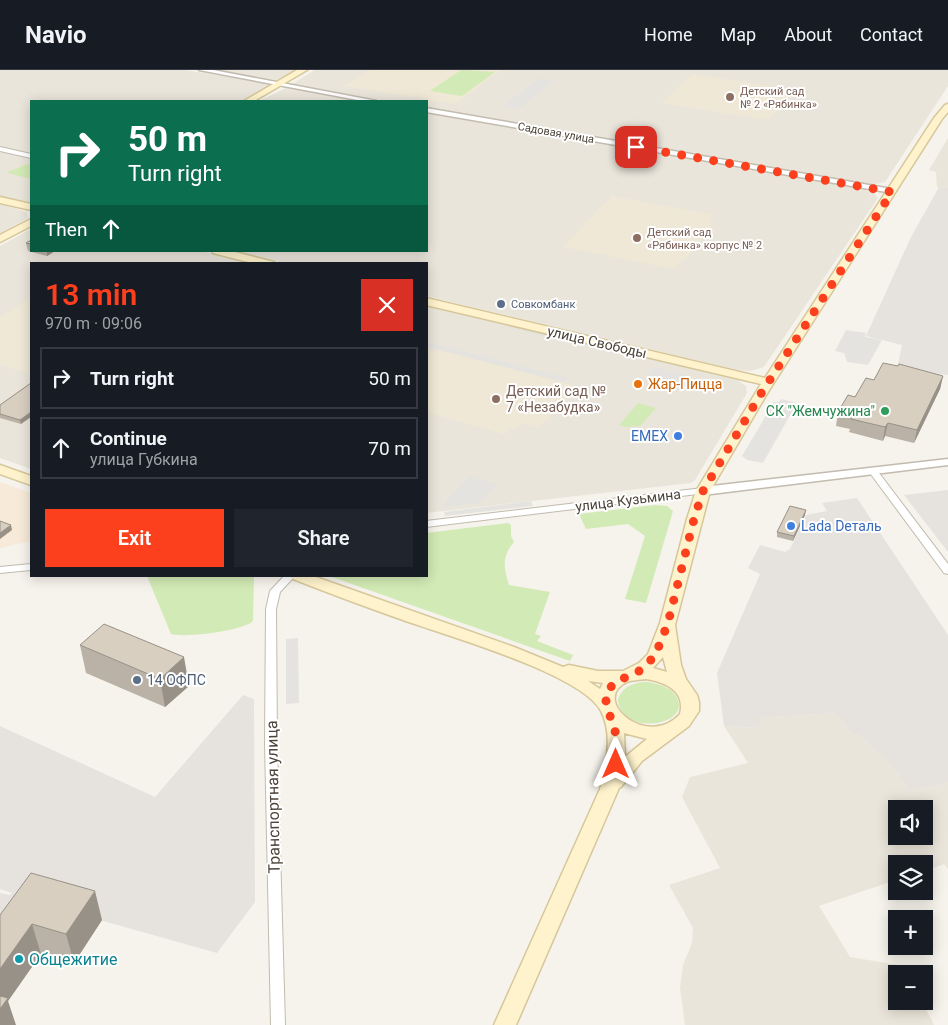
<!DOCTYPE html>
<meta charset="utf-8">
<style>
:root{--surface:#171b24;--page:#20242c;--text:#f1f3f6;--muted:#9ea1a6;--line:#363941;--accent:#fc3f1d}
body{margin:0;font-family:Roboto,sans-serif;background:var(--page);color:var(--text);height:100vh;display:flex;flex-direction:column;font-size:19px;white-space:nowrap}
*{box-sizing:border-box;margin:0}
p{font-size:16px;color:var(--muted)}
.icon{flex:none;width:28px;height:28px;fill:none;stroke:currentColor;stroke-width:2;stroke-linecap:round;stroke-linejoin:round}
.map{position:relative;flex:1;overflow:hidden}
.panel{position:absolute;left:30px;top:192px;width:398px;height:315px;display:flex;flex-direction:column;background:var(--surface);border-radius:0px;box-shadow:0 2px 12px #0003}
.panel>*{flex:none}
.banner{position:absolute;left:30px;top:30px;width:398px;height:152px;border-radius:0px;box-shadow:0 2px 12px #0003;background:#0b6e4f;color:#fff;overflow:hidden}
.controls{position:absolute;left:888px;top:730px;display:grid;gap:10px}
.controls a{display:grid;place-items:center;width:45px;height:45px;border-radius:0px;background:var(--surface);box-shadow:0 2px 12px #0003;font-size:25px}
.pin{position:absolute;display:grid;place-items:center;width:42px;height:42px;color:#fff;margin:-21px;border-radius:10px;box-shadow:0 2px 8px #0006}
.me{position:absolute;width:55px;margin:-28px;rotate:0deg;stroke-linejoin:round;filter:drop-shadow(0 0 4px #0008)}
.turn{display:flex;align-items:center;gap:18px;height:105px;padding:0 15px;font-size:22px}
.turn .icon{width:65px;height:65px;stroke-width:2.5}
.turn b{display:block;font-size:35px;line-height:42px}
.then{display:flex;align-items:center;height:48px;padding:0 15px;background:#0003;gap:10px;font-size:19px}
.round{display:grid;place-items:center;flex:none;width:52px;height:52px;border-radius:0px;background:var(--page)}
.head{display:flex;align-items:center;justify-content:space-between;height:85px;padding:0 15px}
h1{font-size:30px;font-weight:600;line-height:38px;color:var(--accent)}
.primary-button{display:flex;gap:10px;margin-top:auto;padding:10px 15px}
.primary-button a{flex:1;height:58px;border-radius:0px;background:var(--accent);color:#fff;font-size:20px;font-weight:600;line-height:58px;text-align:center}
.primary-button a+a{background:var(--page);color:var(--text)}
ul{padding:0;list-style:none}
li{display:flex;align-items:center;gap:15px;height:62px;margin:0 10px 8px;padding:0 5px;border:2px solid var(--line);border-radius:0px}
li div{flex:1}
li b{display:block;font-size:19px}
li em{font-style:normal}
header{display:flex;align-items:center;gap:30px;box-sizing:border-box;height:70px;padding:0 25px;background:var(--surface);border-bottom:1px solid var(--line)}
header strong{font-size:24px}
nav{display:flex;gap:28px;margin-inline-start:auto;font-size:18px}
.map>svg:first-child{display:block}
.residential{fill:#eae5da;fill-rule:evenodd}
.commercial{fill:#f7ead8}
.industrial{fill:#e6e2dd}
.education{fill:#efe8d6}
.green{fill:#d2eab5}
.parking{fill:#e5e3e0}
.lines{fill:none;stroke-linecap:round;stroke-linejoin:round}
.minor-casing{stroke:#c2bbae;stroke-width:2}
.tertiary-casing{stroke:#c2bbae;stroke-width:3}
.secondary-casing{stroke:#d6c79b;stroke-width:3}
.minor{fill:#fff;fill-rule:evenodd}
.tertiary{fill:#fff;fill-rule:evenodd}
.secondary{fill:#fff3cd;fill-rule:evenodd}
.wall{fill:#bab2a6}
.shaded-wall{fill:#979187}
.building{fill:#d8cfc1;stroke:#979187}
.route{stroke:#fc3f1d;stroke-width:9;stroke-dasharray:0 16.2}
.education-dot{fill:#8d6e63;stroke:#fff;stroke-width:2}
.service-dot{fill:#5c6f8a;stroke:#fff;stroke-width:2}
.food-dot{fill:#e8710a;stroke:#fff;stroke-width:2}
.leisure-dot{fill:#2e9e5b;stroke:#fff;stroke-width:2}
.shop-dot{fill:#3f7fe0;stroke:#fff;stroke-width:2}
.culture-dot{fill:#0f9aa8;stroke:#fff;stroke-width:2}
.labels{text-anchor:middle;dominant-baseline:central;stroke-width:4;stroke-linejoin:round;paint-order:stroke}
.far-education-label{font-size:11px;fill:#785e54;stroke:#fff;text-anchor:start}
.far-street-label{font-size:11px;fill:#4b4439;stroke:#fff}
.far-service-label{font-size:11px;fill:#4e5e75;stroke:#fff;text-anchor:start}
.street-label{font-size:14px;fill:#4b4439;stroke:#fff}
.food-label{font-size:14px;fill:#c56008;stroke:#fff;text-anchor:start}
.education-label{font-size:14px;fill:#785e54;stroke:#fff;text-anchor:start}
.leisure-label{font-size:14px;fill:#27864d;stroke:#fff;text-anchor:end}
.shop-label{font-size:14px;fill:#366cbe;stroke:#fff;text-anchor:end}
.service-label{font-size:14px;fill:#4e5e75;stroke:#fff;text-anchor:start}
.near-street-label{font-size:16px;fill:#4b4439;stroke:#fff}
.near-culture-label{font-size:16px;fill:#0d838f;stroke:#fff;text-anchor:start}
</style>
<header>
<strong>Navio</strong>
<nav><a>Home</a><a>Map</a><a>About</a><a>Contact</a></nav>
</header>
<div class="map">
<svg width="948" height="955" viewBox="0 0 948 955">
<rect width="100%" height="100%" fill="#f6f3ec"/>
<path class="residential" d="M0,0H185L266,13L269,16L241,31H31V133L0,126Z
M211,0H297L276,10Z
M315,0H948V16L885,112L871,115L426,38V31H387L292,14Z
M286,18H291L365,31H259Z
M426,42L861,119L874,123L878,128L764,297L751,301L738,300L426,226V194H289L236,181H426Z
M948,68V118L937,117L936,102L929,100Z
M0,134L27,142L28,148L0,163Z
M31,159V181H201L253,194H31V399L0,388V176Z
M426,235L737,310L746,316L747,323L695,410L691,413L426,443Z
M834,643L844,652L850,662L860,666L890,694L910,721L948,712V799L944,794L924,801V794H896V810L819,836L850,887L904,896L907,904H896V931H922L934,955H685L680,918L683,895L692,873L693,858L669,815L720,798L682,727L690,707L748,693L724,656L758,658L759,648ZM896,739H924V766H896Z"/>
<path class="commercial" d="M0,412L31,423V471L0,478Z"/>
<path class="industrial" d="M939,117L948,118V305L897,299L902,275L866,266L911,167Z
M948,420V482L904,425Z
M857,428L948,565V712L910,721L890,694L860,666L850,662L844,652L834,643L760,648L759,658L724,656L717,603L760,504L748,498L760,475L785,482L790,479L806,445L827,441L822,433Z
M243,625L254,629L255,832L217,883L39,833L0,887V823L10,825L12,823L0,819V656L155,727Z"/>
<path class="education" d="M370,0H501L456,34L344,16Z
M692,4L796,20L768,50L662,33Z
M612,126L713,145L710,149L712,151L709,159L686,189L681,190L674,199L563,177Z
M31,228V304L0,295V247Z
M434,279L568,314L579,317L539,358L522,353L515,359L510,358L504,364L426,342V284L429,285Z"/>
<path class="green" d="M461,0L495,2L462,26L430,21Z
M27,94L31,95V109L8,103V102Z
M638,333L656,338L640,356L626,357L619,355Z
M655,435L667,436L673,441L646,533L625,529L645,466L628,454L586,459L579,444Z
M508,453L511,455V466L514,472C501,487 504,498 509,515L550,522L535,564L541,566L537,571L573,585L570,591L329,506H426V463Z
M147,506H254L253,551C243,561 185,568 171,564Z
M648,612C659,614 670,617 676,626C694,656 621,667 618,630C622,616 635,612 648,612Z"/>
<path class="parking" d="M539,8L554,10L519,39L503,36Z
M514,255L620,281L617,284L511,258Z
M846,260L866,263L865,267L882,270L868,295L847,292L844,283L835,281Z
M426,272L568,308L564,312L426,276Z
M654,297L686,305L679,313L647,305Z
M781,329L797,333L763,393L747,390L742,386L774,332H779Z
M470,406L498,414L480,433L440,437Z
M531,431L533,436L445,446L444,442Z
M298,568L299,633L286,634V569Z"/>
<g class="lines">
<defs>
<path id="minor" d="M0,77L31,84V88L0,81Z
M873,398L876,399L948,494V504L944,503L870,403L868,401L870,399Z
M703,418L708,421L706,423L426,457V451Z
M31,494V500L0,503V497Z
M284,506H295L280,522L276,539L277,673L285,955H271L265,673L266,539L270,521Z"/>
<path id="tertiary" d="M199,0H213L377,31H363Z
M426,38L892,119L896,121L892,123L426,42Z
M948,389V395L703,425L697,421L703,417Z"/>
<path id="secondary" d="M297,0H307L254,31H244Z
M948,34V42L942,49L768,322L710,421L675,555L681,595L686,609L697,625L699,632V641L689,656L642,691L621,717L619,718L516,955H494L600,719C607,695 613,664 601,641C582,604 445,565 403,550C366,537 329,523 293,509L290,506H313L514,577L563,597L569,595L598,601H623L639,593L648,584L660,553L687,449L696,421L761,314L426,235V228L765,308L934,48L945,35ZM663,587L667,602L653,598ZM646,609C665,612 686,621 680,644C648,680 589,630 627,612C632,610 640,610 646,609ZM588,611L603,613L600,619ZM624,663L647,669L625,687Z
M0,127L31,134V140L0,133Z
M31,149V156L0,172V165Z
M212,181H231L274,192L275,194H256L213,183Z
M0,395L31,406V415L0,404Z"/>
</defs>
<use href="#minor" class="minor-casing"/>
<use href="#tertiary" class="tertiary-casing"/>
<use href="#secondary" class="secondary-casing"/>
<use href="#minor" class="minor"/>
<use href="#tertiary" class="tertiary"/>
<use href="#secondary" class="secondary"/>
</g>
<path class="wall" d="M31,170V181H55L47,186L28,181L26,173Z
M943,306L940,319L914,373L885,366L883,371L849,362L850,359L836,356L838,342L874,310Z
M31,313L21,354L0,348V335Z
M805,445L793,471L777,467V462Z
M80,575L189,616L165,637L86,603Z
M0,845L102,850L74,893L41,884L8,931L0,955Z"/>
<path class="shaded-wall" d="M47,181H55L47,186Z
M943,306L940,319L914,373L917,360Z
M31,342V347L21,354L20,350Z
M888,353L885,366L883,371L885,357Z
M806,440L805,445L793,471L794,466Z
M11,455L12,460L0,469V463Z
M184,587L189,616L165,637L160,609Z
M95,821L102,850L74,893L66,864Z
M32,854L41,884L8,931L16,955H0V899Z"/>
<path class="building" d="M31,170V174L26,173Z
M883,293L898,296L899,294L943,306L917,360L888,353L885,357L851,349L853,346L838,342L848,325L855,327L866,308L874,310Z
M31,313V342L20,350L0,344V335Z
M790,436L806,440L794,466L777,462Z
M0,451L11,455L0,463Z
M104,554L184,587L160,609L80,575Z
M31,803L95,821L66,864L32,854L0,899V845Z
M0,926L8,928L0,939Z"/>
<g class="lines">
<path class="route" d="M616,694V666L614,656L606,636V623L615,612L638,602L655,586L668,553L694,449L703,421L762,322L892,122L636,77"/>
</g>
<g class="education-dot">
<circle cx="730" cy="27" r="5"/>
<circle cx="637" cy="168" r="5"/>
<circle cx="496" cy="329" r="5"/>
</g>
<g class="service-dot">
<circle cx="501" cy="234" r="5"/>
<circle cx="137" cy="610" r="5"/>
</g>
<circle class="food-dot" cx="638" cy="314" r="5"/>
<circle class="leisure-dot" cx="885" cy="341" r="5"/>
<g class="shop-dot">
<circle cx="678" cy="366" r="5"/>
<circle cx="791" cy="456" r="5"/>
</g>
<circle class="culture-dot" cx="19" cy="889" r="5"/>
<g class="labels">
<g class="far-education-label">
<text x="740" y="21">Детский сад<tspan x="740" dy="13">№ 2 «Рябинка»</tspan></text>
<text x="647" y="162">Детский сад<tspan x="647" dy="13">«Рябинка» корпус № 2</tspan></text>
</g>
<g class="far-street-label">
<text transform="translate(556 63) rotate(10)">Садовая улица</text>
</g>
<g class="far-service-label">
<text x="511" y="234">Совкомбанк</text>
</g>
<g class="street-label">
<text transform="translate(597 272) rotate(13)">улица Свободы</text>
<text transform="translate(628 430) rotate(-7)">улица Кузьмина</text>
</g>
<g class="food-label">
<text x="648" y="314">Жар-Пицца</text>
</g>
<g class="education-label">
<text x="506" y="321">Детский сад №<tspan x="506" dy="16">7 «Незабудка»</tspan></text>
</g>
<g class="leisure-label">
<text x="875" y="341">СК "Жемчужина"</text>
</g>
<g class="shop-label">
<text x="668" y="366">EMEX</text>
<text x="801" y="456" text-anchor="start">Lada Dеталь</text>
</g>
<g class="service-label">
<text x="147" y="610">14 ОФПС</text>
</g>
<g class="near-street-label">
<text transform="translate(273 727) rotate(-91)">Транспортная улица</text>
</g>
<g class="near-culture-label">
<text x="29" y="889">Общежитие</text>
</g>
</g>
</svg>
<div class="controls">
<a><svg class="icon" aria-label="sound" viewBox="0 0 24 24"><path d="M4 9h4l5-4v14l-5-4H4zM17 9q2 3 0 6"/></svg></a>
<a><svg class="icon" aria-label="layers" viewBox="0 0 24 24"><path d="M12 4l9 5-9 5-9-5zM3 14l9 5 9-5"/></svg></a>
<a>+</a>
<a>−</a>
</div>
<div class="pin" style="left:636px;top:77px;background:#d93025"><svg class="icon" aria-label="arrive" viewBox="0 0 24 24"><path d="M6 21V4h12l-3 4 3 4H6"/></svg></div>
<svg class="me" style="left:616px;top:694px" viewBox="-20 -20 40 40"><path d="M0-17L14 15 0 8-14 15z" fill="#fc3f1d" stroke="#fff" stroke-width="4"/></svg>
<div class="banner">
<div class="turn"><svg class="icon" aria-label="right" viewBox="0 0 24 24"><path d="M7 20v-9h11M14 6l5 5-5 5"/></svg><div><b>50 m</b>Turn right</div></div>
<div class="then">Then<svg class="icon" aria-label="ahead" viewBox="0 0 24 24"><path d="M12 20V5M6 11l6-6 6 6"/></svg></div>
</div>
<section class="panel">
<div class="head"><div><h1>13 min</h1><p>970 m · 09:06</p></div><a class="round" style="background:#d93025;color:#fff"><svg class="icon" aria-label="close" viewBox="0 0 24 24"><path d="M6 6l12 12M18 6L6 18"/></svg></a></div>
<ul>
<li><svg class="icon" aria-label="right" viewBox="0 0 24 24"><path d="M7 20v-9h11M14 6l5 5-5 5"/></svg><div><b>Turn right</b></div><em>50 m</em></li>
<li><svg class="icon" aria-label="ahead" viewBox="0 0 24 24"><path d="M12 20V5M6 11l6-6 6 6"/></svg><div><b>Continue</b><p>улица Губкина</p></div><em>70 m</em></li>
</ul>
<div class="primary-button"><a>Exit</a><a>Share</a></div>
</section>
</div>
